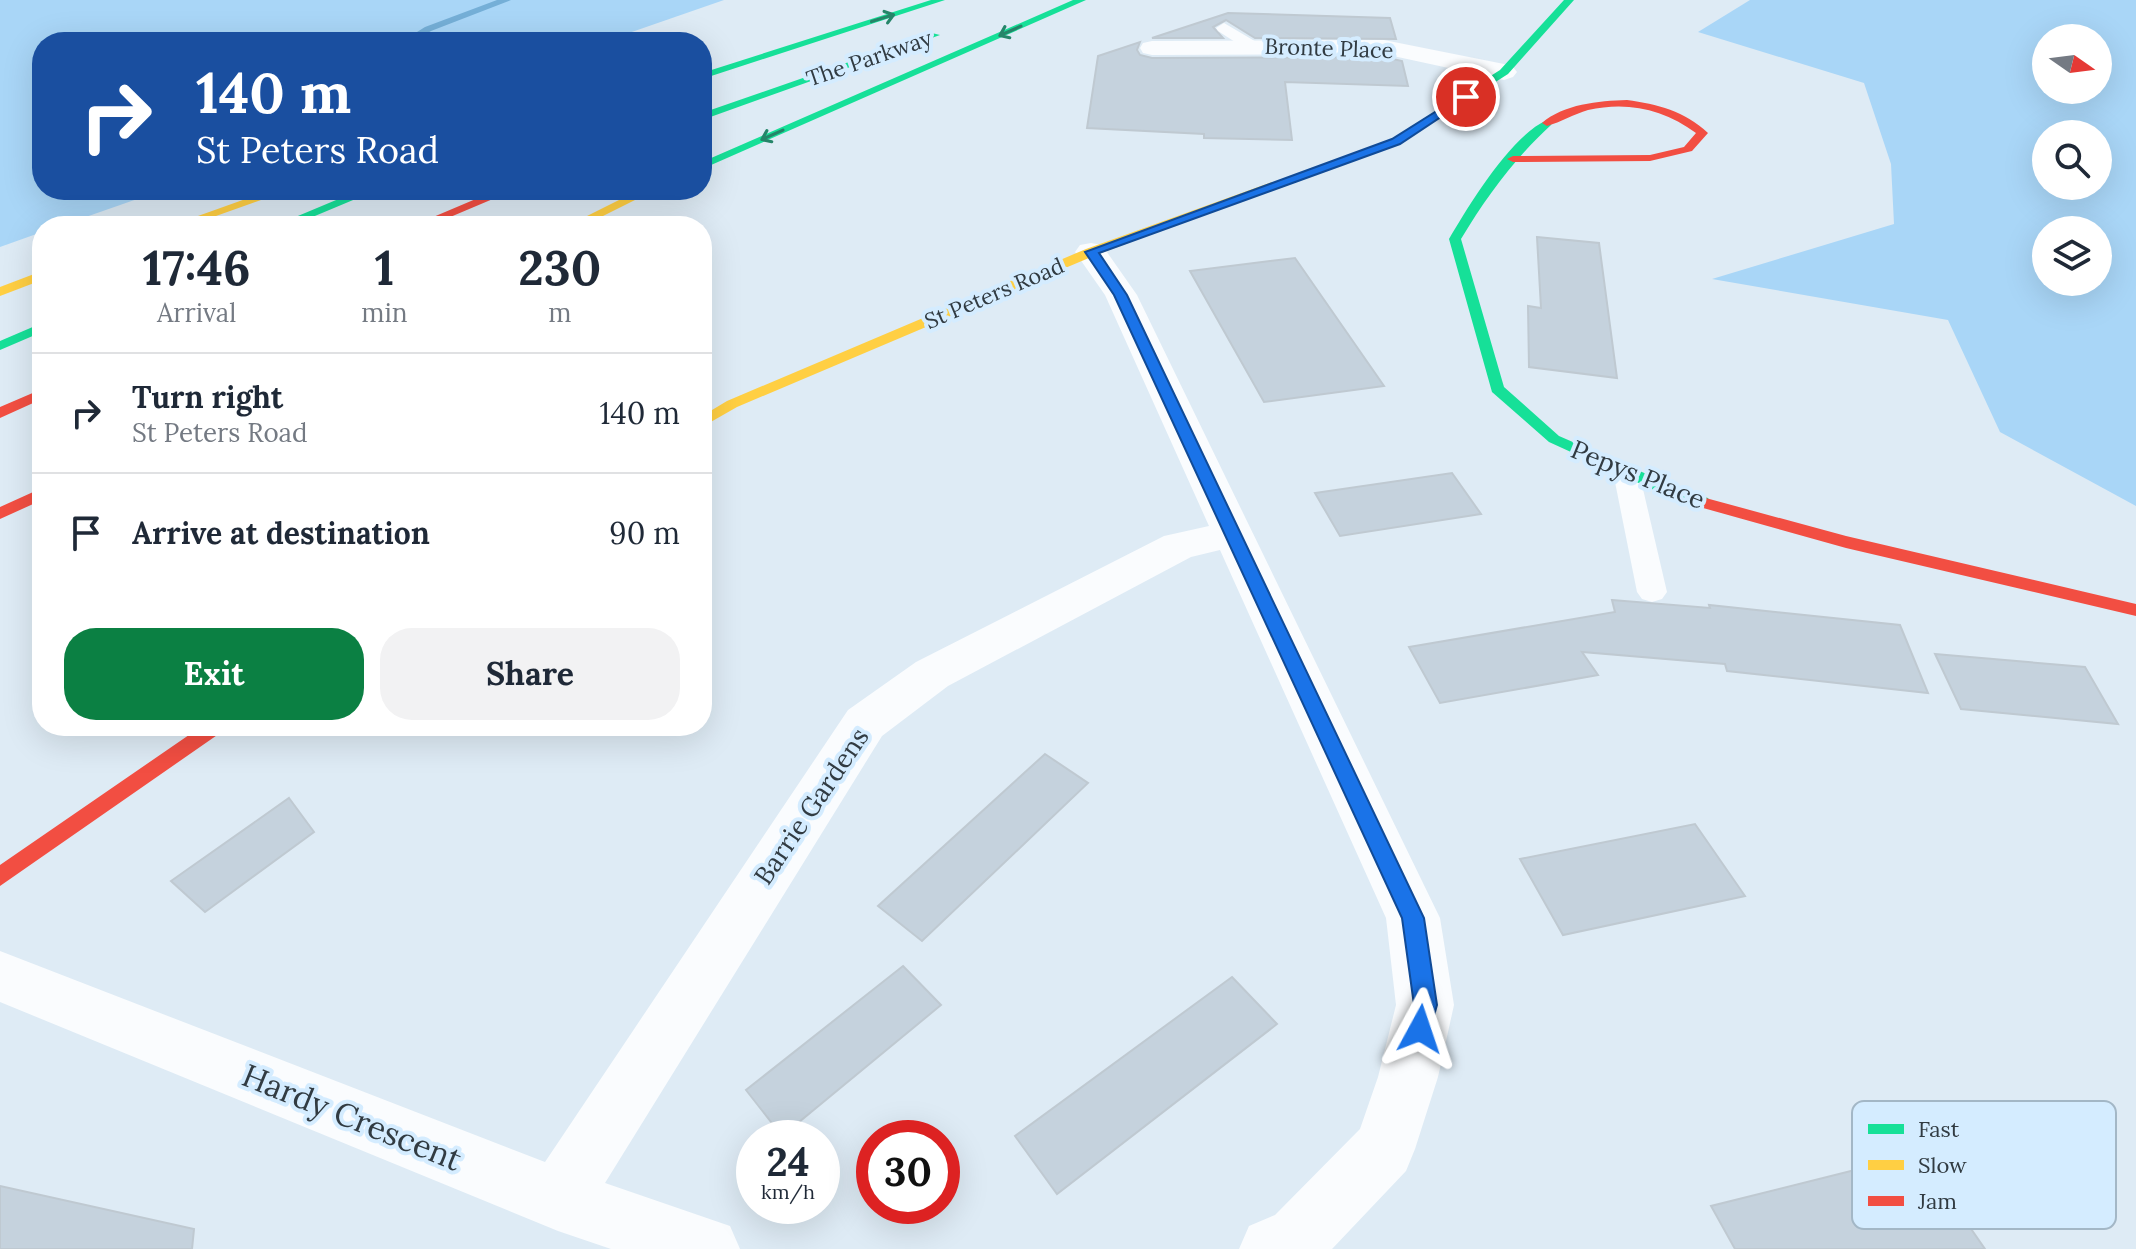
<!DOCTYPE html>
<style>
:root{--surface:#fff;--page:#f2f2f3;--text:#1f2937;--muted:#747a83;--line:#e0e1e3;--accent:#0b8043}
body{margin:0;font-family:Lora,serif;background:var(--page);color:var(--text);height:100vh;display:flex;flex-direction:column;font-size:30px;white-space:nowrap}
*{box-sizing:border-box;margin:0}
p{font-size:26px;color:var(--muted)}
.icon{flex:none;width:44px;height:44px;fill:none;stroke:currentColor;stroke-width:2;stroke-linecap:round;stroke-linejoin:round}
.map{position:relative;flex:1;overflow:hidden}
.drawer{position:absolute;left:32px;top:216px;width:680px;height:520px;display:flex;flex-direction:column;background:var(--surface);border-radius:32px;box-shadow:0 8px 32px #0002}
.drawer>*{flex:none}
.banner{position:absolute;left:32px;top:32px;width:680px;height:168px;border-radius:32px;box-shadow:0 8px 32px #0002;background:#1a4fa0;color:#fff;overflow:hidden}
.needle{width:52px;rotate:104deg}
.tools{position:absolute;left:2032px;top:24px;display:grid;gap:16px}
.tools a{display:grid;place-items:center;width:80px;height:80px;border-radius:50%;background:var(--surface);box-shadow:0 8px 32px #0002;font-size:40px}
.speed{position:absolute;left:736px;top:1120px;display:flex;gap:16px;font-size:40px;font-weight:700;text-align:center}
.speed>*{display:grid;place-content:center;width:104px;height:104px;border-radius:50%;background:var(--surface);box-shadow:0 8px 32px #0002;line-height:1}
.speed small{font-size:20px;font-weight:400}
.speed .limit{border:12px solid #d22;background:#fff;color:#111}
.pin{position:absolute;display:grid;place-items:center;width:68px;height:68px;color:#fff;margin:-34px;border:4px solid #fff;border-radius:50%;box-shadow:0 2px 8px #0007}
.me{position:absolute;width:88px;margin:-44px;rotate:5deg;stroke-linejoin:round;filter:drop-shadow(0 0 6px #0008)}
.turn{display:flex;align-items:center;gap:28px;height:168px;padding:0 32px;font-size:36px}
.turn .icon{width:104px;height:104px;stroke-width:2.5}
.turn b{display:block;font-size:56px;line-height:68px}
.eta{display:flex;justify-content:space-evenly;align-items:center;height:136px;text-align:center}
.eta b{font-size:48px;font-weight:700;line-height:56px}
.action{display:flex;gap:16px;margin-top:auto;padding:16px 32px}
.action a{flex:1;height:92px;border-radius:32px;background:var(--accent);color:#fff;font-size:32px;font-weight:700;line-height:92px;text-align:center}
.action a+a{background:var(--page);color:var(--text)}
ul{padding:0;list-style:none}
li{display:flex;align-items:center;gap:24px;height:120px;padding:0 32px;border-top:2px solid var(--line)}
li div{flex:1}
li b{display:block;font-size:30px}
li em{font-style:normal}
.map>svg:first-child{display:block}
.green{fill:#a9d6f7;fill-rule:evenodd}
.lines{fill:none;stroke-linecap:round;stroke-linejoin:round}
.stream{fill:#75afd7;fill-rule:evenodd}
.building{fill:#c5d2dd;stroke:#bfc9d1;stroke-width:2}
.lane{fill:#fafcfe;fill-rule:evenodd}
.street{fill:#fafcfe;fill-rule:evenodd}
.fast{fill:#16e098;fill-rule:evenodd}
.slow{fill:#ffcf43;fill-rule:evenodd}
.jam{fill:#f24e42;fill-rule:evenodd}
.oneway{stroke:#258569}
.route{fill:#1a73e8;stroke:#114b97;stroke-width:2}
.labels{text-anchor:middle;dominant-baseline:central;stroke-width:8;stroke-linejoin:round;paint-order:stroke}
.far-street-label{font-size:22px;fill:#313b42;stroke:#d4ecff}
.street-label{font-size:26px;fill:#313b42;stroke:#d4ecff}
.near-street-label{font-size:32px;fill:#313b42;stroke:#d4ecff}
.key{fill:#d4ecff;stroke:#a3b7c6;stroke-width:2}
.key-label{font-size:22px;fill:#313b42}
</style>
<div class="map">
<svg width="2136" height="1249" viewBox="0 0 2136 1249">
<rect width="100%" height="100%" fill="#deebf5"/>
<path class="green" d="M0,0H724L603,42H42V190H163L60,226H42V232L0,247Z
M1750,0H2136V506L2000,432L1948,320L1712,279L1894,224L1891,164L1864,83L1698,32ZM2098,38V90H2046V38ZM2098,134V186H2046V134ZM2098,230V282H2046V230Z"/>
<g class="lines">
<path class="stream" d="M497,0H511L431,31L413,42H401L425,27Z"/>
</g>
<path class="building" d="M1228,13L1390,18L1396,39L1255,38L1226,20L1213,27L1223,38H1152Z
M1140,42L1137,50L1140,55L1152,58L1384,57L1402,61L1408,86L1285,82L1292,140L1204,138V134L1087,128L1098,56Z
M1537,237L1599,243L1617,378L1529,367L1528,306L1541,308Z
M1295,258L1384,386L1264,402L1190,271Z
M1452,473L1481,514L1340,536L1315,493Z
M1612,600L1710,608L1709,605L1900,625L1928,693L1727,671L1725,664L1582,652L1598,675L1440,703L1409,647L1615,612Z
M1935,654L2085,667L2118,724L1961,709Z
M1045,754L1088,783L922,941L878,906Z
M289,798L314,832L205,912L171,881Z
M1695,824L1745,896L1563,935L1520,859Z
M903,966L941,1005L782,1136L746,1090Z
M1232,977L1277,1024L1057,1194L1015,1136Z
M1919,1154L1985,1249H1735L1711,1206Z
M0,1186L194,1229L192,1249H0Z"/>
<g class="lines">
<path class="lane" d="M1224,23L1258,43L1260,46L1258,49H1246L1218,31L1216,28Z
M1626,464L1635,466L1639,472L1667,592L1662,599L1652,602L1642,599L1637,592L1613,472L1617,466Z"/>
<path class="street" d="M1384,40L1504,64L1513,67L1517,72L1513,77L1504,80L1384,54L1152,55L1143,53L1140,48L1143,43L1152,41Z
M1091,243L1102,245L1137,295L1440,918L1454,1005L1438,1077L1415,1149L1406,1171L1332,1249H1239L1249,1226L1275,1215L1360,1129L1378,1077L1396,1005L1386,918L1220,550L1191,557L948,686L882,736L605,1183L730,1226L740,1249H611L558,1231L0,1002V951L545,1162L848,710L916,662L1164,536L1209,526L1105,295L1075,252L1080,245Z"/>
<path class="fast" d="M931,0H945L702,79V73Z
M1073,0H1086L702,169V162Z
M1564,0H1574L1508,74L1400,143L1280,188L1270,185L1392,139L1500,70Z
M932,33L940,35L702,120V113Z
M1547,120L1552,123L1551,125C1514,159 1487,196 1461,239L1504,387L1559,436L1688,492L1708,498L1710,502L1708,506L1702,507L1676,500L1549,442L1492,392L1449,239C1469,205 1511,136 1547,120Z
M360,190H377L291,226H274Z
M42,323V332L0,350V341Z"/>
<path class="slow" d="M1272,182L1282,185L1096,255L737,407L702,427V416L727,401L1086,249Z
M271,190H289L188,226H170Z
M639,190H655L583,226H567Z
M42,271V280L0,296V287Z"/>
<path class="jam" d="M1627,100C1657,104 1685,111 1708,133L1692,151L1650,161L1513,162L1507,159L1513,156L1650,155L1684,147L1696,133C1664,109 1627,101 1588,110C1574,114 1561,122 1547,126L1542,123C1564,104 1598,101 1627,100Z
M497,190H514L429,226H412Z
M42,389V399L0,418V407Z
M42,488V500L0,519V507Z
M1702,497L1846,536L2136,604V616L1846,548L1696,506L1694,502L1696,498Z
M202,726H226L223,731L0,886V865Z"/>
</g>
<defs><path id="oneway-shaft" d="M-6 0H5M1.5-3L5.5 0L1.5 3" fill="none" stroke-width="1.6" stroke-linecap="round" stroke-linejoin="round" transform="scale(2)"/></defs>
<g class="oneway">
<use href="#oneway-shaft" transform="translate(883 18) rotate(-17)"/>
<use href="#oneway-shaft" transform="translate(1010 31) rotate(156)"/>
<use href="#oneway-shaft" transform="translate(772 135) rotate(156)"/>
</g>
<path class="route" d="M1462,95L1471,97L1400,144L1099,253L1127,295L1424,918L1437,1005L1428,1037L1420,1040L1411,1037L1408,1029L1414,1005L1402,918L1114,295L1085,252L1392,139Z"/>
<g class="labels">
<g class="far-street-label">
<text transform="translate(1329 48) rotate(2)">Bronte Place</text>
<text transform="translate(869 58) rotate(-19)">The Parkway</text>
<text transform="translate(994 293) rotate(-23)">St Peters Road</text>
</g>
<g class="street-label">
<text transform="translate(1638 474) rotate(22)">Pepys Place</text>
<text transform="translate(811 806) rotate(-56)">Barrie Gardens</text>
</g>
<g class="near-street-label">
<text transform="translate(352 1117) rotate(22)">Hardy Crescent</text>
</g>
</g>
<rect x="1852" y="1101" width="264" height="128" rx="12" class="key"/>
<rect x="1868" y="1124" width="36" height="10" fill="#16e098"/>
<rect x="1868" y="1160" width="36" height="10" fill="#ffcf43"/>
<rect x="1868" y="1196" width="36" height="10" fill="#f24e42"/>
<g class="key-label">
<text x="1918" y="1137">Fast</text>
<text x="1918" y="1173">Slow</text>
<text x="1918" y="1209">Jam</text>
</g>
</svg>
<div class="tools">
<a><svg class="needle" viewBox="-14 -14 28 28"><path d="M0-13l5 13h-10z" fill="#e53935"/><path d="M0 13l5-13h-10z" fill="#747a83"/></svg></a>
<a><svg class="icon" aria-label="search" viewBox="0 0 24 24"><circle cx="10" cy="10" r="6"/><path d="M15 15l6 6"/></svg></a>
<a><svg class="icon" aria-label="layers" viewBox="0 0 24 24"><path d="M12 4l9 5-9 5-9-5zM3 14l9 5 9-5"/></svg></a>
</div>
<div class="speed"><div>24<small>km/h</small></div><div class="limit">30</div></div>
<div class="pin" style="left:1466px;top:97px;background:#d93025"><svg class="icon" aria-label="arrive" viewBox="0 0 24 24"><path d="M6 21V4h12l-3 4 3 4H6"/></svg></div>
<svg class="me" style="left:1420px;top:1029px" viewBox="-20 -20 40 40"><path d="M0-17L14 15 0 8-14 15z" fill="#1a73e8" stroke="#fff" stroke-width="4"/></svg>
<div class="banner">
<div class="turn"><svg class="icon" aria-label="right" viewBox="0 0 24 24"><path d="M7 20v-9h11M14 6l5 5-5 5"/></svg><div><b>140 m</b>St Peters Road</div></div>
</div>
<section class="drawer">
<div class="eta">
<div><b>17:46</b><p>Arrival</p></div>
<div><b>1</b><p>min</p></div>
<div><b>230</b><p>m</p></div>
</div>
<ul>
<li><svg class="icon" aria-label="right" viewBox="0 0 24 24"><path d="M7 20v-9h11M14 6l5 5-5 5"/></svg><div><b>Turn right</b><p>St Peters Road</p></div><em>140 m</em></li>
<li><svg class="icon" aria-label="arrive" viewBox="0 0 24 24"><path d="M6 21V4h12l-3 4 3 4H6"/></svg><div><b>Arrive at destination</b></div><em>90 m</em></li>
</ul>
<div class="action"><a>Exit</a><a>Share</a></div>
</section>
</div>
